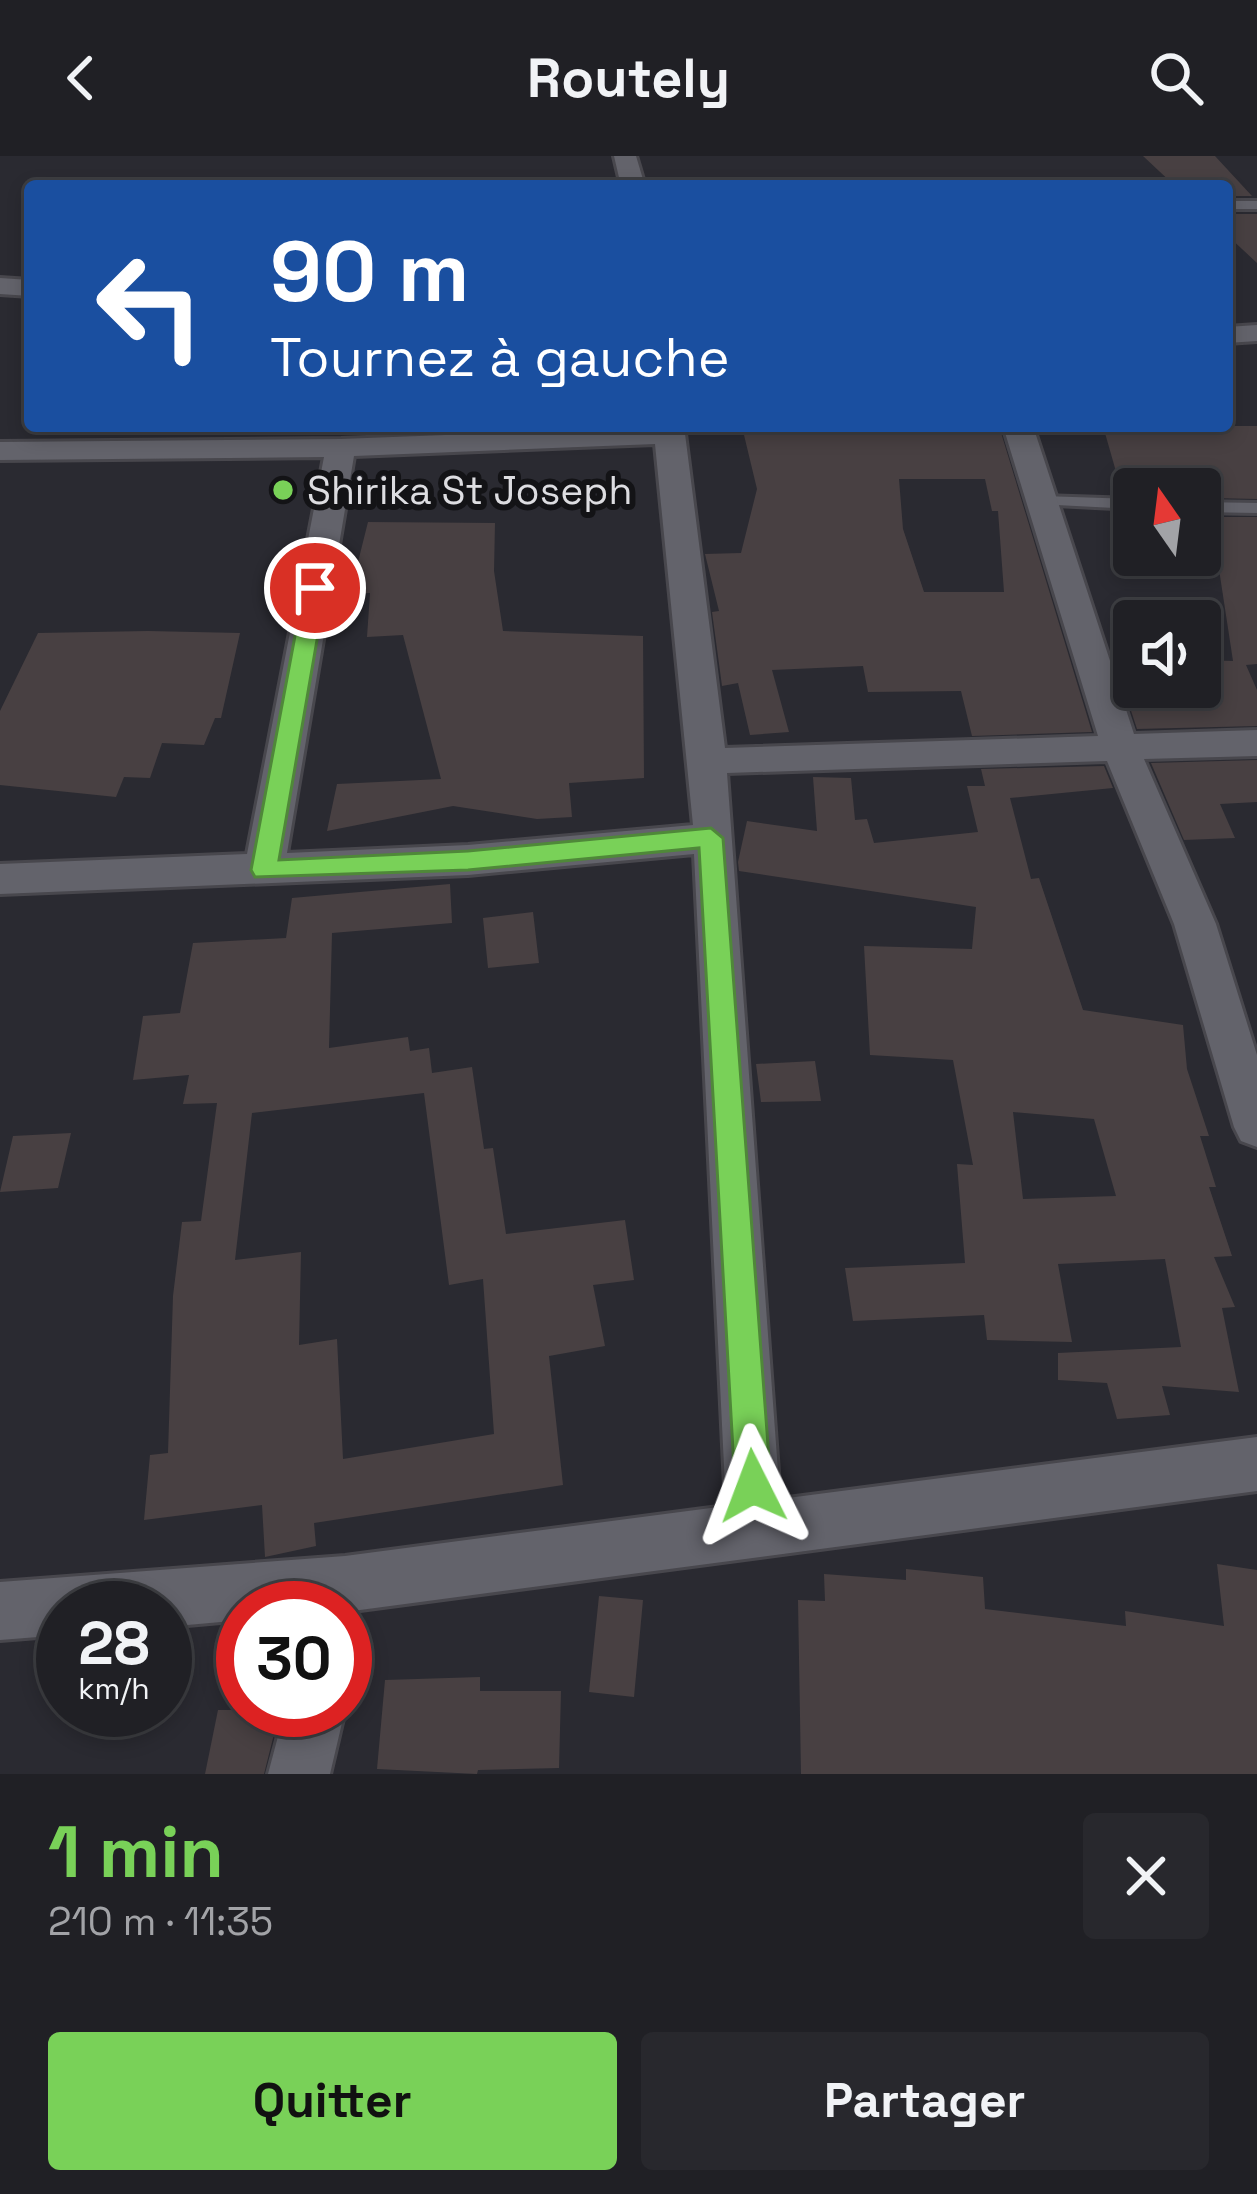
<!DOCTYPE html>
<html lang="fr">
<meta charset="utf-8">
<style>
:root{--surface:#202025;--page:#28282d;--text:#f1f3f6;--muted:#a2a3a7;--line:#3d3e42;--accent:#79d158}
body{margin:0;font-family:"Space Grotesk",sans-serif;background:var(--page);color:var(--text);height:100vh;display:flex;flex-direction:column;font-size:45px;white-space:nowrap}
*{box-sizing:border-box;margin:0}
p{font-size:39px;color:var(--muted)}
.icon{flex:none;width:66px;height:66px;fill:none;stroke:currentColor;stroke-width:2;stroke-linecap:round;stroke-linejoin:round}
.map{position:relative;height:1618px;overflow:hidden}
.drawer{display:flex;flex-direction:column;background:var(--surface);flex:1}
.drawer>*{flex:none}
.hud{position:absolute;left:24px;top:24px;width:1209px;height:252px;border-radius:12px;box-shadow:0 6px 18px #0003,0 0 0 3px var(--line);background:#1a4fa0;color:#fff;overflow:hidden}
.needle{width:78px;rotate:346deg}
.fabs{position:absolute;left:1113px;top:312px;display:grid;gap:24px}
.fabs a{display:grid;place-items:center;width:108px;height:108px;border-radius:12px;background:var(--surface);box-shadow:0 6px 18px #0003,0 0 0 3px var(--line);font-size:60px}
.speed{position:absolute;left:36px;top:1425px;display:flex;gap:24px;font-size:60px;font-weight:700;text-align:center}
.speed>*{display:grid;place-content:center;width:156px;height:156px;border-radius:50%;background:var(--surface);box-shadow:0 6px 18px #0003,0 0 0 3px var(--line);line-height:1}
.speed small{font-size:30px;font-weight:400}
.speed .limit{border:18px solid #d22;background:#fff;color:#111}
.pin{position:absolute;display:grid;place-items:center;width:102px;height:102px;color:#fff;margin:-51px;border:6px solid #fff;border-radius:50%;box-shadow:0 3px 12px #0007}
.me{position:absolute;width:132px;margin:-66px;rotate:357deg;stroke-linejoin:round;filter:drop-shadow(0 0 9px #0008)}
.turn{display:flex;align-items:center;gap:42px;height:252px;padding:0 48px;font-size:54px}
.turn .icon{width:156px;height:156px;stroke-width:2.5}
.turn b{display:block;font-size:84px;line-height:102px}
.round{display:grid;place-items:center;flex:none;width:126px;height:126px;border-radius:12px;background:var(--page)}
.headline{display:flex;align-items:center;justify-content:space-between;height:204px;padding:0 48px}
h1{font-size:72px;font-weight:800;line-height:90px;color:var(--accent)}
.primary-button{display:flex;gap:24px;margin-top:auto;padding:24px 48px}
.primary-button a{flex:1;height:138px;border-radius:12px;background:var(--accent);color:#111;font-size:48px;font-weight:800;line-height:138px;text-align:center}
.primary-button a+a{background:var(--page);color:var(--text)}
header{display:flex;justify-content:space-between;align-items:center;height:156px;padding:0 48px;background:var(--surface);font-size:54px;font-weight:800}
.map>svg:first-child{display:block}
.building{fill:#484042;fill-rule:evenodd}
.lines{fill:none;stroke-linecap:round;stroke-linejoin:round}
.service-casing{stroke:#48474d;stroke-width:6}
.minor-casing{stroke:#48474d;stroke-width:6}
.service{fill:#63636b;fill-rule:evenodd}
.minor{fill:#63636b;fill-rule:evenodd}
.route{fill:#79d158;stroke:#4f8839;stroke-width:3}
.poi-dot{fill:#79d158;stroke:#131316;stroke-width:4.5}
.labels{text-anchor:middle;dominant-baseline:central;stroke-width:12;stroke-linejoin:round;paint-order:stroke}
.far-poi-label{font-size:39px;fill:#dddde1;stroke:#131316;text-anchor:start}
</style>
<header><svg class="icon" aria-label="back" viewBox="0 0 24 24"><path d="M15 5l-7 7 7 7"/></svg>Routely<svg class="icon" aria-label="search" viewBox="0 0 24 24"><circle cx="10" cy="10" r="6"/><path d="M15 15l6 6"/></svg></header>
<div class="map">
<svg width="1257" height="1618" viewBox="0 0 1257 1618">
<rect width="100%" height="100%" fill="#2a2a31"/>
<path class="building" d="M1143,0H1215L1252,40H1227V30H1175Z
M1227,58H1257V107L1227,79Z
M831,270H999L1092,576L972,580L961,535L868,536L863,510L772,514L789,576L750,579L738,527L722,530L712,456L719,455L705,398L741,397L757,333L744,279L832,275ZM899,323H985L992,355H998L1004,436H924L903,373Z
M1103,270H1257V343L1209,342L1207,327L1119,326Z
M1211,361H1257V508L1246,509L1257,534V570L1137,573L1116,509L1134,510V531H1200V504L1233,505Z
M368,366L495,367L494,415L503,475L643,480L644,622L569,627L572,661L537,663L453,650L327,675L337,628L441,623L403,479L367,481L370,437L350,438Z
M38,477L148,475L240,477L221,562H215L204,589L162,587L150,622L124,621L116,641L0,629V555Z
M1257,604V646L1220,648L1235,682L1184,684L1151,607Z
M1104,610L1113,632L1010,642L1031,723L1039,722L1083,854L1183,869L1187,913L1209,980H1200L1216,1031H1209L1232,1100L1214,1101L1235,1151L1222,1152L1239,1236L1162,1230L1170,1259L1117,1263L1107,1227L1058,1224V1197L1181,1191L1165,1103L1058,1108L1072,1186L987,1184L984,1159L853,1165L845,1112L965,1107L957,1008L973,1009L953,904L870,899L864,790L972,793L976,751L739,715L738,706L747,665L817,675L813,621L851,622L855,664L867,663L874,687L978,676L967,630H985L981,613ZM1013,956L1094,963L1116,1040L1023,1043Z
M450,728L452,767L332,777L329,892L408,881L410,895L429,892L432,917L472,911L484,993L493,992L506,1078L625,1064L634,1124L593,1129L605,1190L549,1200L563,1329L314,1367L316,1390L265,1401L262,1349L144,1364L150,1299L168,1297L173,1140L182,1066L201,1065L217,947L183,948L189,919L133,924L143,860L180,857L193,787L286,782L292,742ZM424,937L449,1129L483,1123L494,1278L343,1303L337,1183L299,1189L301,1096L235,1104L252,957Z
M533,756L539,807L488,812L483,762Z
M815,905L821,945L761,946L756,908Z
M71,977L58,1032L0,1036L13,980Z
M1217,1408L1257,1414V1618H801L798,1444L825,1445L824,1418L906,1424V1413L983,1421L985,1453L1126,1470L1125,1455L1224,1470Z
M599,1440L643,1444L634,1541L589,1536Z
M480,1521V1535H561L559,1612L478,1614L477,1618L377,1613L385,1524Z
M218,1554H280L264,1618H205Z"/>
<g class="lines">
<defs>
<path id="service" d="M1227,45H1257V53H1227Z
M1042,340L1134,343V353L1037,348L1034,345Z
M1200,346L1257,347V357L1200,356Z"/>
<path id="minor" d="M614,0H636L645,30H621Z
M0,122L30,124V140L0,138Z
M1257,169V185L1227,187V171Z
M684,270L725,592L1098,580L1003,270H1033L1134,578L1257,574V600L1144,603L1216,768L1257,899V991L1241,985L1234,971L1174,768L1107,605L727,617L780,1343L1257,1281V1335L345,1456V1452H243V1464L165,1471V1452H63V1479L0,1484V1426L345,1400L726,1350L694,698L468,719L0,738V708L247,698L324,301L0,304V286L341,283ZM655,288L693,669L468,689L287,697L354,300Z
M285,1554H345L330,1618H268Z"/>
</defs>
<use href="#service" class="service-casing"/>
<use href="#minor" class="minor-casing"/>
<use href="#service" class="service"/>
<use href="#minor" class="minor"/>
</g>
<path class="route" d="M315,426L326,432L279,704L468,695L711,672L723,682L771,1330L766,1343L753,1348L740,1343L735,1330L699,692L468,714L255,721L251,714L304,432Z"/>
<circle class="poi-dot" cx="283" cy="334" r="12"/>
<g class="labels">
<g class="far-poi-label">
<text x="307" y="334">Shirika St Joseph</text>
</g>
</g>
</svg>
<div class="fabs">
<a><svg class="needle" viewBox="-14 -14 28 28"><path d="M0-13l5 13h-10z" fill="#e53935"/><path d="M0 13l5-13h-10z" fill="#a2a3a7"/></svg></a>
<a><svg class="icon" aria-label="sound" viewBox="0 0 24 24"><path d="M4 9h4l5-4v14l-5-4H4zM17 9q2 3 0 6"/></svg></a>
</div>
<div class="speed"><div>28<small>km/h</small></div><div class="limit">30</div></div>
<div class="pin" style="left:315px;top:432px;background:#d93025"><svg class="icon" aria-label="arrive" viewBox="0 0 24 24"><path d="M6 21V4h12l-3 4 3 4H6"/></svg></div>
<svg class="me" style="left:753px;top:1330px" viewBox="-20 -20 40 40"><path d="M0-17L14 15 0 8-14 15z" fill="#79d158" stroke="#fff" stroke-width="4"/></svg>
<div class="hud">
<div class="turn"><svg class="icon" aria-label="left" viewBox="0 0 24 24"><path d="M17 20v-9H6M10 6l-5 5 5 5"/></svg><div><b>90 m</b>Tournez à gauche</div></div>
</div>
</div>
<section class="drawer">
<div class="headline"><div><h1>1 min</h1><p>210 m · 11:35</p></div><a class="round"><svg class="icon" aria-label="close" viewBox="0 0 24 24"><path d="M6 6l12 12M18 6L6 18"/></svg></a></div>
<div class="primary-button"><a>Quitter</a><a>Partager</a></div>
</section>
